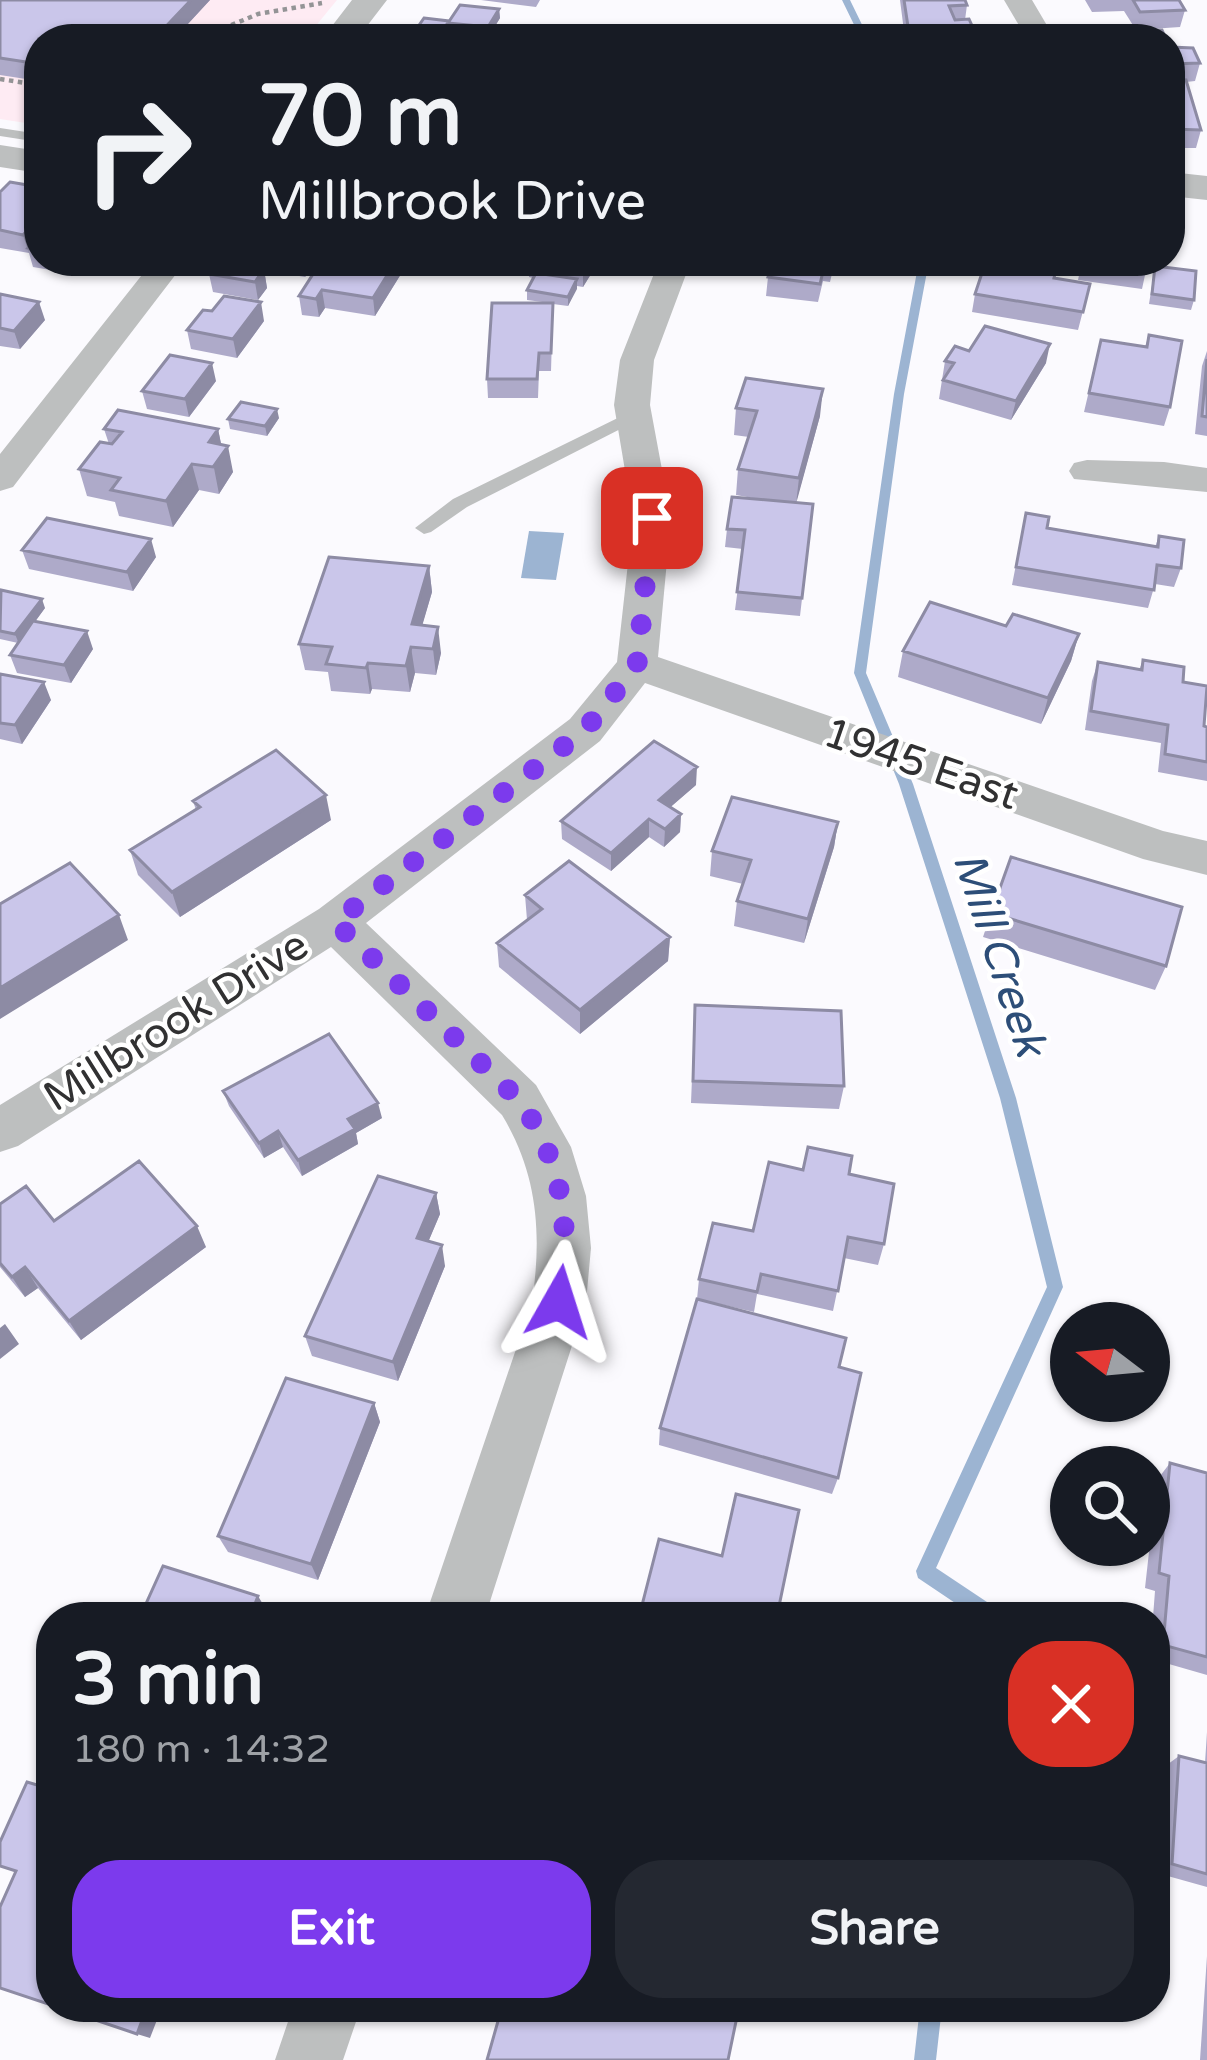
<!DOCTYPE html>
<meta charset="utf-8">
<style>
:root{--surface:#171b24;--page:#242831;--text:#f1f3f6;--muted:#9ea1a6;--accent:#7c3aed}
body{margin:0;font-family:"Varela Round",sans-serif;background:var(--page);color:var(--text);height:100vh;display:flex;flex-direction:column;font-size:45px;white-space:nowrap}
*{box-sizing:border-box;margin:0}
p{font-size:39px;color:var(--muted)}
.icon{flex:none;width:66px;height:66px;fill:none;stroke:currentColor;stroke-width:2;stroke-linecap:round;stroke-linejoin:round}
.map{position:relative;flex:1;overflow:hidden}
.details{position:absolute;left:36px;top:1602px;width:1134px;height:420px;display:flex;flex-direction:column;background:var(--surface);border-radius:48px;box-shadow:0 3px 9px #0004}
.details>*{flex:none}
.top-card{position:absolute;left:24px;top:24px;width:1161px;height:252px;border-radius:48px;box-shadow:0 3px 9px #0004;background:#171b24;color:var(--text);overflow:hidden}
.needle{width:78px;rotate:286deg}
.fabs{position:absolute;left:1050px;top:1302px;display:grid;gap:24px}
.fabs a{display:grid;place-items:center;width:120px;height:120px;border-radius:50%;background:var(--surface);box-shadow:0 3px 9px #0004;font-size:60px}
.pin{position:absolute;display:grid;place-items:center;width:102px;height:102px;color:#fff;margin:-51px;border-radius:24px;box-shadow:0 6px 18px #0006}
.me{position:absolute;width:132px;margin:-66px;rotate:6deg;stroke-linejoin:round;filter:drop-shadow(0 0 9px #0008)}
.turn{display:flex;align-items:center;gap:42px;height:252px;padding:0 36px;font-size:54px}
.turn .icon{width:156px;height:156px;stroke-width:2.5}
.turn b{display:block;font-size:84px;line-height:102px}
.round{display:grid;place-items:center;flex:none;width:126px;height:126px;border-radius:48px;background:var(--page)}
.summary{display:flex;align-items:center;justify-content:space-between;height:204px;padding:0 36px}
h1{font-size:72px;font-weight:800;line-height:90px}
.button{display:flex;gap:24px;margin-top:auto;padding:24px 36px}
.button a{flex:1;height:138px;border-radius:48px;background:var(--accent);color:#fff;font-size:48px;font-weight:800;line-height:138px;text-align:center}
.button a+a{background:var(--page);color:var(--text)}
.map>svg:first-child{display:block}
.education{fill:#feebf3}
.water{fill:#9cb4d2}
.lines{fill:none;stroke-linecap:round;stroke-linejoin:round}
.stream{fill:#9cb4d2;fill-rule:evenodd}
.path{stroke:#949496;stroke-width:4.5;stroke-dasharray:4.5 4.5;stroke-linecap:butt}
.service{fill:#bdbfbf;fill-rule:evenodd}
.minor{fill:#bdbfbf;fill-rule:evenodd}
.tertiary{fill:#bdbfbf;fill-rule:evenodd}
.wall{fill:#aeaac9}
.shaded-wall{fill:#8d8ba4}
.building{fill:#cac6ea;stroke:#8d8ba4;stroke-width:3}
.route{stroke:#7c3aed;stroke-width:21;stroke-dasharray:0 37.8}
.labels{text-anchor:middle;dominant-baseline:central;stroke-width:9;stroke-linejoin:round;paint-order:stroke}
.street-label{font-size:42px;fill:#313132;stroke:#fff}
.water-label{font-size:45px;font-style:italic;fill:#2d4e78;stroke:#fff}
</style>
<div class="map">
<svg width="1207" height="2060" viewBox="0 0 1207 2060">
<rect width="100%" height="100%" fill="#fbfafe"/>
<path class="education" d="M0,0H337L305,39H39V125L0,119Z"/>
<path class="water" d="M529,531L564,533L556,580L521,578Z"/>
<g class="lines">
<path class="stream" d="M842,0H850L869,39H861Z
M919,261H929L904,394L866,673L913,784L1016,1098L1063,1287L936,1568L999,1610L1001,1617H976L918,1578L916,1571L1047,1287L1000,1098L899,784L854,673L894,394Z
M920,2007H942L936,2060H914Z"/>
<path class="path" d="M198,39L258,14L322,3
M0,79L39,85"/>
<path class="service" d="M0,128L39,134V142L0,136Z
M634,410L640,411V419L467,507L431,532L424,534L415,528L453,499Z"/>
<path class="minor" d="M1004,0H1032L1055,39H1027Z
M153,261H186L13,487L0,491V454Z
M659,261H691L654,360L650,405L671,518L658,657L1163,831L1207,841V875L1143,859L645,683L600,741L366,923L536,1085L571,1147L586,1196L591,1248L586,1302L485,1617H425L532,1302C542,1235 538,1174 502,1115L331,947L18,1146L0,1152V1105L319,909L570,719L617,662L633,518L614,405L620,360Z
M1087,460L1164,462L1207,468V492L1074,479L1069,471L1074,463Z
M293,2007H361L343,2060H275Z"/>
<path class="tertiary" d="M352,0H387L357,39H322Z
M0,145L39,151V173L0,167Z
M1170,172L1207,176V200L1170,196Z"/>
</g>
<path class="wall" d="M0,0H210L174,39H39V81L0,75Z
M481,0H540L536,7Z
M900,0H965L967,5L965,20L974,30L972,39H905Z
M1085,0H1179L1185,10L1180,27L1136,30L1124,11L1092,12Z
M499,9L500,18L489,36H481L482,39H416L415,31Z
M1170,47L1200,63L1195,81L1186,82L1201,130L1196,148H1170Z
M0,192L39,250V261H106L99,270L82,267L74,274L33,267L29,253L0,248Z
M210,261H316L305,277L264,270L267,288L258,300L213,292L209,274L212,270Z
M409,261L375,316L325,308L319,317L302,315L299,296L334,274Z
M528,261H599L583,287L577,286L568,306L553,304L551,371H539L538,398H488L487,379L550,303L527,300V290L533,278L529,277Z
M773,261H835L830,282L823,281L818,302L766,296L768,277Z
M1082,261H1148L1142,289L1078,280Z
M1155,266L1194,300L1191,310L1149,304Z
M1054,278L1090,284L1078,330L972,312L975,294Z
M0,294L45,320L20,349L0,346Z
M264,321L237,358L191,349L187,330Z
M1149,335L1170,407L1164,426L1084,412L1101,340L1145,347Z
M969,351L1046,363L1011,420L939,399L945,361Z
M1207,351V436L1195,434L1202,366Z
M216,381L189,417L147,409L142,391Z
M736,408L820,416L796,502L813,504L800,616L735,610L743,549L725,547L727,529L764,500L736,495L738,469L749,437L734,435Z
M279,418L267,436L230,429L228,419Z
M104,429H218L221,444L233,472L219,494L199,490L173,527L119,516L115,502L87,496L79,469L109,444Z
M1026,513L1047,528L1155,547L1159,536L1181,568L1174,587L1155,584L1148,608L1012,585Z
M22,550L156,557L133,591L29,569Z
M429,566L432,592L422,625L441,653L436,675L415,673L410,692L372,689L370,694L331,691L328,672L305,670L299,644Z
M0,592L45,608L35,621L93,649L71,683L17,673L10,655L18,643L0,639Z
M1006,626L1079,634L1071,661L1041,724L898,677L903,651Z
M1143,660L1183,682L1204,726L1207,727V781L1158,772L1161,743L1085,730L1092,681L1098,662L1139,670Z
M0,674L51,700L22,744L0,739Z
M696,785L670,807L681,814L680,832L664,847L649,837L611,871L562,839L561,821Z
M193,801L331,820L180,917L138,875L130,850L196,810Z
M838,822L834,847L804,943L734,926L737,901L743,884L710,876L712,851Z
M525,895L670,937L668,961L580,1034L499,967L497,943L527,920Z
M991,913L1166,966L1155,990L983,937Z
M695,1005L844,1086L839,1109L691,1103Z
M223,1091L382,1118L356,1133L358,1144L302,1176L283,1147L264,1158L229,1106Z
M803,1170L849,1174L884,1244L878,1265L844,1258L833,1311L757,1294L754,1312L711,1302L839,1367L838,1478L832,1494L659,1445L660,1428L697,1299L699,1279L753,1231Z
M436,1193L440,1214L428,1242L445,1266L398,1381L312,1356L305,1336Z
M0,1204L54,1221L206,1247L81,1340L38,1288L25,1297L0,1267Z
M374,1403L380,1422L318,1580L228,1552L218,1536Z
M1170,1463L1207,1473V1675L1155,1660V1617H1153L1155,1591L1145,1588L1157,1480Z
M1207,1732V1887L1157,1873L1164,1767L1179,1756L1205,1763Z
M1207,1956V2060H1200Z"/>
<path class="shaded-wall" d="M191,0H210L174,39H154Z
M499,9L500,18L489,36L488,27Z
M39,218V242L28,248L29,253L23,235Z
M71,261H80L82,267L74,274Z
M247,261H257L258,269L243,266Z
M303,261H316L305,277Z
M396,261H409L375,316L373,298Z
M588,261H599L583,287V269Z
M264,269L267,288L258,300L255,282Z
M577,279V289L568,306V297Z
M322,290L325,308L319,317L316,299Z
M39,302L45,320L20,349L14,331Z
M261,302L264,321L237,358L233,339Z
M1050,344L1046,363L1011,420L1016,401Z
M212,363L216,381L189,417L185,399Z
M823,389L820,416L796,504L799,478Z
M277,409L279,418L267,436L265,426Z
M218,429L223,453L228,446L233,472L219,494L209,442Z
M192,464L199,490L173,527L166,501Z
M151,539L156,557L133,591L127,572Z
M429,566L432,592L416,647L412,624Z
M42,599L45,608L19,644L15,634Z
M438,627L441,653L436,675L433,649Z
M87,631L93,649L71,683L64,665Z
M1079,634L1071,661L1041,724L1048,698Z
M411,647L415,673L410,692L406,666Z
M368,663L372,689L370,694L366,668Z
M44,682L51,700L22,744L15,725Z
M697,767L696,785L658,818L659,800Z
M326,795L331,820L180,917L172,892Z
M681,814L680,832L664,847L665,829Z
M649,819V837L611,871V853Z
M838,822L834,847L804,943L808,919Z
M119,915L128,940L0,1019V988Z
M670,937L668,961L580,1034V1010Z
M378,1103L382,1118L356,1133L358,1144L302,1176L298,1160L348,1119Z
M278,1131L283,1147L264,1158L259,1143Z
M436,1193L440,1214L421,1259L417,1238Z
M197,1226L206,1247L81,1340L69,1321Z
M442,1245L445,1266L398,1381L393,1362Z
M25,1267L38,1288L25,1297L12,1277Z
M5,1324L19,1344L0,1359V1328Z
M374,1403L380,1422L318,1580L311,1564Z
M258,1596L267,1611L265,1617H250Z
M147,2007H162L150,2038L137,2034Z"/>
<path class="building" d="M0,0H191L154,39H39V64L0,58Z
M904,0H965L967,5L949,6L955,20L969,19L974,30L909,33Z
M1133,0H1179L1185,10L1140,12Z
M460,5L499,9L488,27L448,23Z
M424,18L449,21L445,27L481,31L476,39H428L433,33L415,31Z
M1162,30L1166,39H1123L1119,31Z
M656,31L658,39H615L614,33Z
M1170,47L1193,48L1200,63L1170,64Z
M1170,79L1186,80L1201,130L1170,129Z
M10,182L39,187L37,203H39V218L23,235L0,230V192Z
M39,236V250L28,248Z
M219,261H247L243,266L264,269L255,282L209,274Z
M342,261H396L373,298L322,290L316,299L299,296L315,271L334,274Z
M540,261H588L583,269Z
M773,261H833V264L825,263L820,284L768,277Z
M986,261L1058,262L1054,278L1090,284L1083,312L975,294Z
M1083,261H1148L1147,270Z
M1155,266L1196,271L1194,300L1152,294Z
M536,273L577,279L568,297L527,290Z
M0,294L39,302L14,331L0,328Z
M224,296L261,302L233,339L187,330L203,310L212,311Z
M492,303H553L551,353H539L537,379H487Z
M985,326L1050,344L1016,401L943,380L954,363L945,361L955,346L969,351Z
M1149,335L1182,341L1170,407L1089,393L1101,340L1147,347Z
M170,355L212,363L185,399L142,391Z
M1207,359V417L1202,416Z
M746,378L823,389L799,478L738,469L757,411L736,408Z
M241,402L277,409L265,426L228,419Z
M118,410L218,429L209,442L228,446L213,467L192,464L166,501L111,490L120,478L79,469L100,442L112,444L122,432L104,429Z
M732,497L813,504L802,598L737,592L745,530L727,529Z
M1026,513L1049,517L1047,528L1158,547L1159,536L1184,540L1181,568L1157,565L1154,590L1016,567Z
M47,518L151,539L127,572L22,550Z
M329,557L429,566L412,624L438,627L433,649L411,647L406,666L368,663L366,668L326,664L332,647L299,644Z
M1,590L42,599L15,634L0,631Z
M930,602L1006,626L1013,614L1079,634L1048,698L903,651Z
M33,621L87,631L64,665L10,655Z
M1143,660L1184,667L1183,682L1207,686L1204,726L1207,727V762L1165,754L1168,725L1091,711L1098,662L1142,670Z
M0,674L44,682L15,725L0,723Z
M654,741L697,767L659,800L681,814L665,829L649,819L611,853L561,821Z
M276,750L326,795L172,892L130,850L200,807L193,801Z
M732,797L838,822L808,919L737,901L751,860L712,851Z
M1011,857L1182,907L1166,966L991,913Z
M569,861L670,937L580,1010L497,943L542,909L525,895Z
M70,863L119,915L0,988V904Z
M695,1005L841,1011L844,1086L693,1081Z
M329,1034L378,1103L348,1119L355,1129L298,1160L278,1131L259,1143L223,1091Z
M808,1147L852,1156L849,1174L894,1184L884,1244L848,1237L838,1291L761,1274L757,1292L699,1279L713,1223L753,1231L769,1162L803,1170Z
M139,1161L197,1226L69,1321L25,1267L12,1277L0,1263V1204L26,1186L54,1221Z
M378,1176L436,1193L417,1238L442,1245L393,1362L305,1336Z
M697,1299L846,1338L839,1367L861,1373L838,1478L660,1428Z
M286,1378L374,1403L311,1564L218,1536Z
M1170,1463L1207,1473V1657L1163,1645L1169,1576L1159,1573Z
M736,1494L799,1510L778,1611L786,1614L785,1617H639L659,1539L722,1556Z
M163,1566L258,1596L250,1617H140Z
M1179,1756L1207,1763V1874L1172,1864Z
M27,1782L51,1789V2005L0,1988V1907L16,1871L0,1866V1842Z
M57,2007H147L137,2034Z
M502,2007H569L596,2016L598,2007H739L728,2060H487Z"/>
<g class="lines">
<path class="route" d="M559,1302C572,1228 563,1161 519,1100L335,922L585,730L637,665L652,518"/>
</g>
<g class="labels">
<g class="street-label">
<text transform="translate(921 764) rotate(19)">1945 East</text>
<text transform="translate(176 1021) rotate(-32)">Millbrook Drive</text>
</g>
<g class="water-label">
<text transform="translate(999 954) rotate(72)">Mill Creek</text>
</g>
</g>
</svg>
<div class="fabs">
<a><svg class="needle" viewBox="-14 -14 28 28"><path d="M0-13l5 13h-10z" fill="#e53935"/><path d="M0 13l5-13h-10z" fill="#9ea1a6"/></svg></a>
<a><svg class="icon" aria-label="search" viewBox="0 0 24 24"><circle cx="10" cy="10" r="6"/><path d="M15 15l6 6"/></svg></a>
</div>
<div class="pin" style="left:652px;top:518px;background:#d93025"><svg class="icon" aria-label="arrive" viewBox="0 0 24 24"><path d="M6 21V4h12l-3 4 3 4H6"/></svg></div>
<svg class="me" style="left:559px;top:1302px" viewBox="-20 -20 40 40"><path d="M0-17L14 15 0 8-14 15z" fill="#7c3aed" stroke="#fff" stroke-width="4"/></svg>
<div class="top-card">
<div class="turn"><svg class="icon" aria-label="right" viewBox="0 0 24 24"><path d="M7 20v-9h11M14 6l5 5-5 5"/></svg><div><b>70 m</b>Millbrook Drive</div></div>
</div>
<section class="details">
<div class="summary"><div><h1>3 min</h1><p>180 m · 14:32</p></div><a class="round" style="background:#d93025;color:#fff"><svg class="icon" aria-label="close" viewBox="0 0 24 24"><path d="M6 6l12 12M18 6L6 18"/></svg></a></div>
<div class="button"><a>Exit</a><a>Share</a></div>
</section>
</div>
